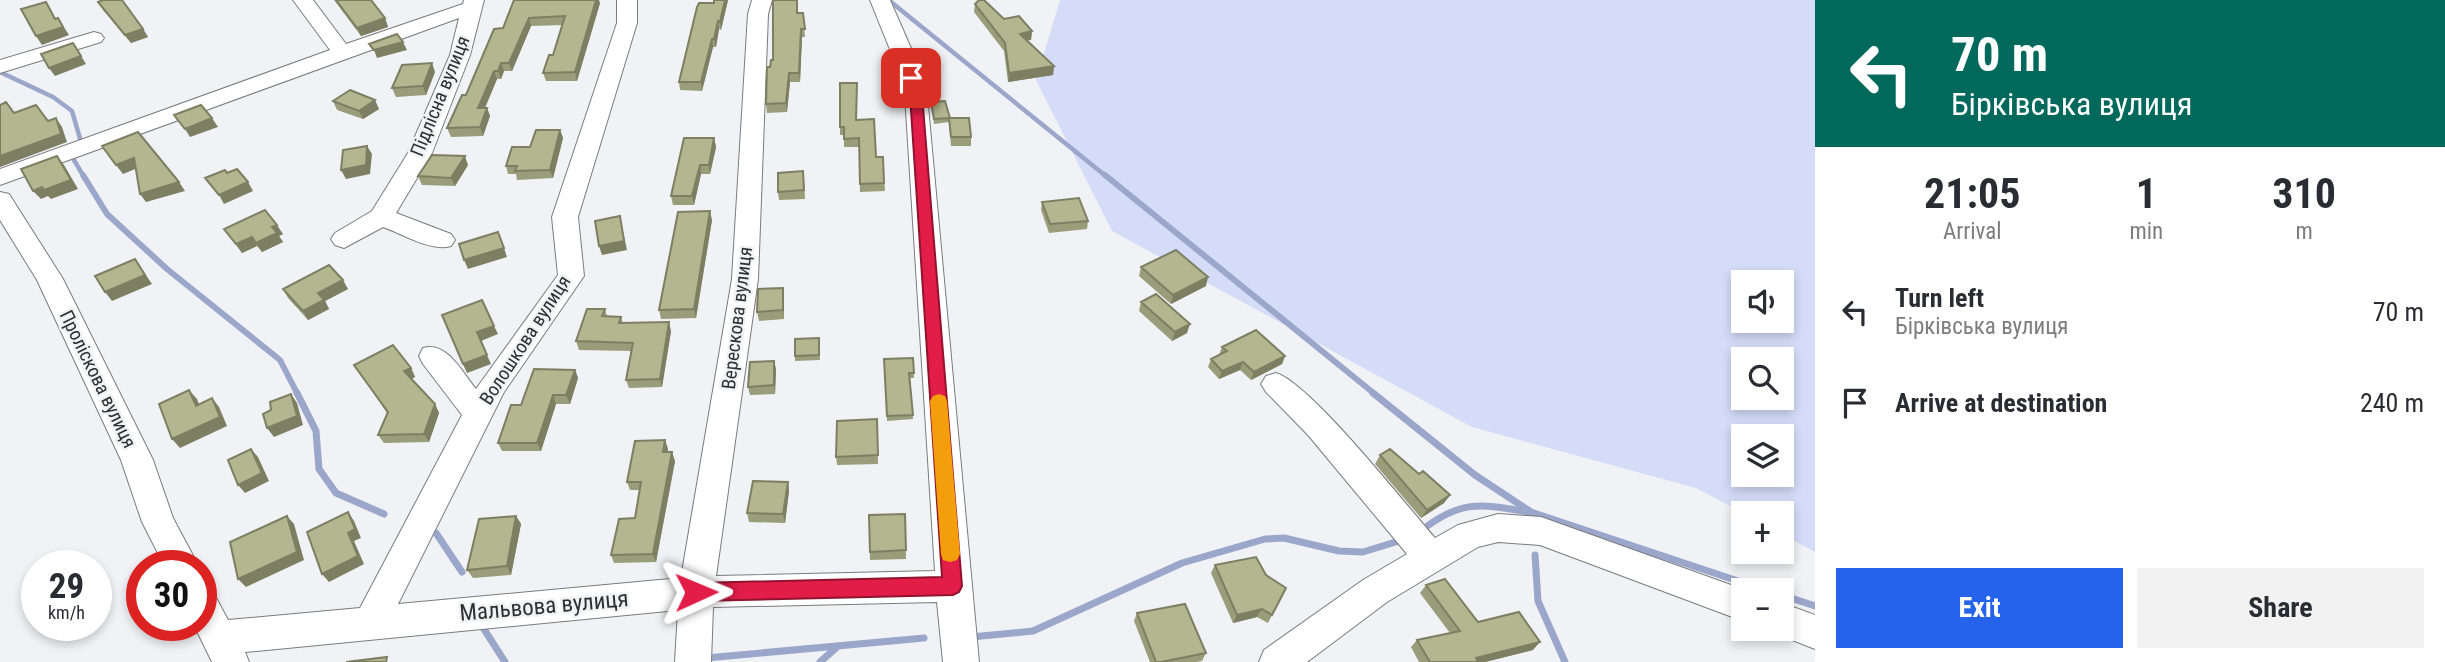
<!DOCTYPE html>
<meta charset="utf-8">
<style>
:root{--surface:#fff;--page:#f2f2f3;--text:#2b2b33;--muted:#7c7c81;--accent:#2563eb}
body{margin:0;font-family:"Roboto Condensed",sans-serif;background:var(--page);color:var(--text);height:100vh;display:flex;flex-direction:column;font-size:26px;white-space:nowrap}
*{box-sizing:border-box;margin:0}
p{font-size:23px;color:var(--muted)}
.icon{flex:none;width:38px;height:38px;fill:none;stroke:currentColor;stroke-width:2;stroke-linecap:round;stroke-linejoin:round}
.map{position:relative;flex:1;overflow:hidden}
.drawer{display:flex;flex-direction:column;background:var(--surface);width:630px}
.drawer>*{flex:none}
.hud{background:#00695c;color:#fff;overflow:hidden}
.fabs{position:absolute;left:1731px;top:270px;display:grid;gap:14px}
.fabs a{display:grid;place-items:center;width:63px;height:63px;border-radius:0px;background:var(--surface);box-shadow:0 4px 10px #0003;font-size:35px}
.speed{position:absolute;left:21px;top:550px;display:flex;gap:14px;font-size:35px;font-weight:700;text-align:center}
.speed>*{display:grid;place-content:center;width:91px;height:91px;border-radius:50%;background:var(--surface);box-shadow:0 4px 10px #0003;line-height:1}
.speed small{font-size:18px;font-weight:400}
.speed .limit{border:10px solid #d22;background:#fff;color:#111}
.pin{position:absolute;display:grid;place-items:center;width:60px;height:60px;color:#fff;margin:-30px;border-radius:14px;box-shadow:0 4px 10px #0006}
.me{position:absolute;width:77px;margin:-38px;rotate:89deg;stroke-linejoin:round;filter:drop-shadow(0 0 5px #0008)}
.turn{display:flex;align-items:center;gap:24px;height:147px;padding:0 21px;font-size:32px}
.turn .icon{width:91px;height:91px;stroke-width:2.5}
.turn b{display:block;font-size:49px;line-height:60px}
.eta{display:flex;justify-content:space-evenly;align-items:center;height:119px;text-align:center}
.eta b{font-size:42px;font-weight:700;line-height:49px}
.action{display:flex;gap:14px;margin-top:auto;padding:14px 21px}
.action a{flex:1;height:80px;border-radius:0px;background:var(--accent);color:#fff;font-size:28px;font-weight:700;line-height:80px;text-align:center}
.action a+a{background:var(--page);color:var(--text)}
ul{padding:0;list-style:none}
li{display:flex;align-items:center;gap:21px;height:91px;padding:0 21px}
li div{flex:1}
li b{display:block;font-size:26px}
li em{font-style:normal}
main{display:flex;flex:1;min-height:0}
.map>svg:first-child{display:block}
.green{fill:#d4dcf8;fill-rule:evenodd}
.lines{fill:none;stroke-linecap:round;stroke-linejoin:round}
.stream-far2{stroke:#9ba6cb;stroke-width:4.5}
.stream-far1{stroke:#9ba6cb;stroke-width:6}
.stream{stroke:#9ba6cb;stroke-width:7}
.minor-casing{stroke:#7a7b7e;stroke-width:2}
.minor{fill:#fff;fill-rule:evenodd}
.wall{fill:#9a9d7a}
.shaded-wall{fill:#7d7f63}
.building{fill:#b3b68e;stroke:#7d7f63;stroke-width:2}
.route{fill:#e11d48;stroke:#92132f;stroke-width:2}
.slow{fill:#f59e0b}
.labels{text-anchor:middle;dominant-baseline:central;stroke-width:5;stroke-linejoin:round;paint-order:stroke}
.street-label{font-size:19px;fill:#2f2f31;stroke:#f1f2f5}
.near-street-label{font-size:23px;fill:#2f2f31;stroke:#f1f2f5}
</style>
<main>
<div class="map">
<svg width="1815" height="662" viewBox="0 0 1815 662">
<rect width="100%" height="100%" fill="#f1f2f5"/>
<path class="green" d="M1060,0H1815V552L1782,534V513H1743L1696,488L1472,427L1112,231L1036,80ZM1743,282H1782V320H1743ZM1743,359H1782V397H1743ZM1743,436H1782V474H1743Z"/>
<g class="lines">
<path class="stream-far2" d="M891,2L1107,177
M0,72L53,97L72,111L81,142
M74,160L84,177"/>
<path class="stream-far1" d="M83,175L107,214L167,269L280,360L298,395
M1105,175L1376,395"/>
<path class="stream" d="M297,393L316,431L319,469L336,493L384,514
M1373,393L1475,475L1531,512L1765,590
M1422,530C1462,499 1481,504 1529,512
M436,533L462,572
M1535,555L1538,601L1565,662
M1782,595L1815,606
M482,626L505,662
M971,637L1033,631L1182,563L1265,539L1284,538L1339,551L1363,552L1402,540
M706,658L924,638
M820,662L836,648"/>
<defs>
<path id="minor" d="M293,0H313L346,44L463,4L464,0H484L470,55L432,153L396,213L451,234L455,240L451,246C431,252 403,234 383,227L344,248L335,245L331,239L335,233L372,211L408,153L450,55L459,18L0,185V169L330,50Z
M617,0H637V23L578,217L584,276L504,392L398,604L681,578L732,279L748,14L752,0H772L768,14L758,279L716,576L935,571L905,95L895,62L870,0H890L917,62L927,95L979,662H943L937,602L713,607L711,662H675L678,610L245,652L249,662H212L194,625H201V587L213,592L228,620L360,608L462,415L423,364L419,356L423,348C447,341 462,372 476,389L558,275L552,217L617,23Z
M94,32L101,34L104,38L101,42L0,73V60Z
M0,192L9,194L63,279L153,460L173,518L198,565H164L142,522L121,460L37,280L0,220Z
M1276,373C1311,384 1405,504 1435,538L1458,525L1498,514L1541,517L1745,590H1743V621L1540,545L1498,542L1478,547L1387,602L1307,662H1259L1264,650L1363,580L1407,554L1308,435L1266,392L1261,384L1266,376Z
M1782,603L1815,615V649L1769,631L1768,628H1782Z"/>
</defs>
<use href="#minor" class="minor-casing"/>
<use href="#minor" class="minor"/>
</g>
<path class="wall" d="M334,0H371L385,18L388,27L361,36Z
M514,0L600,3L577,81H546L543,73L553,55L563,25L531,26L512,71H504L501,79H497L485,108H487L490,116L483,136L451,137L447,128L503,28Z
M714,0H728L721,30L719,29L716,47H713L702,91L680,90L679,82L714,3Z
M773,0H797V13H803L805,37H802L800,82H790L787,112L767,113L766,104L770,67L773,60Z
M98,2L143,29L148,37L131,43L103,10Z
M975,4L1032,31L1031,40H1027L1054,66L1053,75L1008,82L1004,51L974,12Z
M435,72L426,95L396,97L392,88Z
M333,101L379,109L363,119L337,110Z
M931,102L971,137V146H951L949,122L934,124Z
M857,120L876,157H883L885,191L860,192L859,147H844V135H840V127Z
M560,130L563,138L553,178L517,180L516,174H508L506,166L530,147Z
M714,138L716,147L710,174H701L694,205H673L671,196Z
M468,165L455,186L422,185L418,176Z
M804,180L805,199L779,200L778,192Z
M1042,202L1088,221L1087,229L1049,233L1041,210Z
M712,220L696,318L661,319L659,310Z
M224,229L283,234L279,236L283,242L262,252L257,246L242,253Z
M1141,267L1206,286L1171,304L1139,276Z
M783,288L784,319L759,321L757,312Z
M283,289H348L325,301L329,309L308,320L288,298Z
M1141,302L1187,333L1172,341L1139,311Z
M605,309L607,316L621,317L623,323L671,331L662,387L629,388L626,380L631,351L579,350L576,341Z
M819,338L820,360L795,361V356Z
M1222,347L1285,356L1282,364L1251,380L1240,370L1219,379L1208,367L1211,359L1219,355Z
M913,358L914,378H910L913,419L887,421L885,364Z
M774,361L776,369L775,394L750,395L748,387Z
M354,365L411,368L415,377L411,379L435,404L439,413L429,442L384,443L378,435L387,413Z
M575,370L578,378L570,404H556L541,451H502L498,443L521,405Z
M877,419L878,464L837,465L836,457Z
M665,440L668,449L667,452L675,461L656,562L614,563L611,555L635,518L640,490H630L627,482Z
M1380,455L1419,474L1450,495L1444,503L1421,518L1375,464Z
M788,482L789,491L785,523L749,522L747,513Z
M905,514L906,559L870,560L869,515Z
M516,516L521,524L511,575L473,578L467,570Z
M1215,565L1266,575L1286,588L1268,623L1257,617L1233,623L1211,573Z
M1426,585L1478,622L1533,650L1485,662H1419L1411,647L1417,640L1450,633L1420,593Z
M1137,613L1206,653L1202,661L1196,662H1150L1134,621Z"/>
<path class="shaded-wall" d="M596,0H599L600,3L577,81L575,72Z
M725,0H728L721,30L720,22Z
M58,18L69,35L42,45L36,36Z
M385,18L388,27L361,36L357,28Z
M529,18L531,26L512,71L509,63Z
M718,21L719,29L716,47L714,39Z
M143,29L148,37L131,43L125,35Z
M801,29L802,37L800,82L799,73Z
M1032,31L1031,40L1019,42L1020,34Z
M712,39L713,47L702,91L701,82Z
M403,42L407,50L377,58L374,50Z
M73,43L86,64L55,76L49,68Z
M432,63L435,72L426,95L423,86Z
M501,63L504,71L501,79L498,71Z
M1054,66L1053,75L1008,82L1009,73Z
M494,71L497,79L481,117L478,108Z
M789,73L790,82L787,112L786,103Z
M375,100L379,109L363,119L359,111Z
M487,108L490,116L483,136L480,127Z
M56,118L62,127L67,142L0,167V156Z
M212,118L218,127L190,137L185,129Z
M560,130L563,138L553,178L550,170Z
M714,138L716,147L710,174L709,165Z
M367,146L372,154L370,174L346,179L341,170Z
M57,156L64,165L78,189L51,199L48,196L41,199L33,191Z
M465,156L468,165L455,186L451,178Z
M134,158L140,167L123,174L116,165Z
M700,165L701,174L694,205L692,196Z
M179,182L185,191L146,202L140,194Z
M248,182L253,191L224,204L219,195Z
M710,211L712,220L696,318L694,309Z
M620,216L627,250L602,255L599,246Z
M277,225L283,234L279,236L283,242L262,252L256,243L272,227Z
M252,237L257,246L242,253L236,244Z
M504,248L507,257L468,269L464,260Z
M135,259L152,284L112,301L105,292Z
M1208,277L1206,286L1171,304L1173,295Z
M343,280L348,289L325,301L329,309L308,320L303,311L318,293Z
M783,288L784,297V319L783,310Z
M669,322L671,331L662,387L660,379Z
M1190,324L1187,333L1172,341L1175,332Z
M494,326L498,334L481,341L477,332Z
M487,355L491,364L467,373L463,364Z
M1285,356L1282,364L1251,380L1254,372Z
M774,361L776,369L775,394L774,385Z
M1243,362L1240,370L1219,379L1222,371Z
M411,368L415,377L409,380L404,371Z
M575,370L578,378L570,404L566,395Z
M189,390L197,399L203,414L196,406Z
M291,394L297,403L303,425L274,437L267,428Z
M553,395L556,404L541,451L537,443Z
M212,398L219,407L227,426L180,448L172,439Z
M435,404L439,413L429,442L424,434Z
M665,440L668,449L666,461L663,452Z
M251,449L258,457L269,481L245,493L238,485Z
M672,452L675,461L656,562L653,554Z
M788,482L789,491L785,523L783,514Z
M1450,495L1444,503L1421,518L1427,510Z
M348,512L354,521L361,538L354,541L364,564L329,582L322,574L348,533Z
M287,516L294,524L304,560L246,587L238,579Z
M516,516L521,524L511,575L507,566Z
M1262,609L1257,617L1233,623L1237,615Z
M1540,642L1533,650L1485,662H1472L1476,658Z"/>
<path class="building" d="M103,0H122L143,29L125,35L98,2Z
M336,0H371L385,18L357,28Z
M514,0H596L575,72L543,73L549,55H553L565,16L529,18L509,63H501L498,71H494L478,108H487L480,127L447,128L462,95H466L494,29L503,28Z
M714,0H725L720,22L718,21L714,39H712L701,82H679L697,7L699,3H714Z
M773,0H797V13H803L805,29H801L799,73H789L786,103L766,104L767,67H770L771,60H773Z
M979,0H984L1004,19L1019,16L1032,31L1020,34L1054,66L1009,73L1005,43L975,4Z
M46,2L55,19L58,18L63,27L36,36L21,9Z
M397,34L403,42L374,50L369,44Z
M73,43L81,56L49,68L41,54Z
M432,63L423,86L392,88L402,65Z
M840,83H857L856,120L874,119L876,157H883L884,183L860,184L859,138L844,139V127H840Z
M350,90L375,100L359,111L333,101Z
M945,101L950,118L934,119L931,102Z
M6,102L14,113L36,105L48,121L56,118L61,134L0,156V105Z
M201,105L212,118L185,129L174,115Z
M949,118H969L971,137H951Z
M536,130H560L550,170L515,171L517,166H506L512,147H530Z
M138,132L179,182L140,194L134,158L116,165L102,146Z
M684,138H714L709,165H700L692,196H671Z
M367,146L366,165L341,170L343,150Z
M432,155L465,156L451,178L418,176Z
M57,156L71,180L44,190L42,187L33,191L21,169Z
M237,169L248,182L219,195L205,178L225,170L227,173Z
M803,171L804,190L778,192V173Z
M1079,198L1088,221L1050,224L1042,202Z
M265,210L277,225L272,227L277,233L256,243L252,237L236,244L224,229Z
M710,211L694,309L659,310L678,212Z
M620,216L624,241L599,246L595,221Z
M498,232L504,248L464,260L459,244Z
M1176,250L1208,277L1173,295L1141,267Z
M135,259L145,275L105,292L95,276Z
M329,265L343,280L318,293L324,300L303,311L283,289Z
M783,288V310L757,312L758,289Z
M1156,294L1190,324L1175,332L1141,302Z
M482,300L494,326L477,332L487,355L463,364L442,315Z
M587,309H605L602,316L621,317L619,323L669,322L660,379L626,380L633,343L576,341Z
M1256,330L1285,356L1254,372L1243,362L1222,371L1211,359L1227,351L1222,347Z
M819,338V355L795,356V339Z
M393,345L411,368L404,371L435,404L424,434L378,435L388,412L354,365Z
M913,358L914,373H909L913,415L887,416L884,359Z
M774,361V385L748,387L750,362Z
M534,369L575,370L566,395H553L537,443H498L511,405H521Z
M189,390L196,406L212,398L220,417L172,439L159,404Z
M291,394L297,416L267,428L263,414L271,410L270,402Z
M877,419L878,455L836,457L837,421Z
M665,440L663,452H672L653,554L611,555L619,519L635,518L641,482H627L635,441Z
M251,449L262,473L238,485L228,460Z
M1390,449L1419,474L1423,471L1450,495L1427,510L1380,455Z
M753,481L788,482L783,514L747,513Z
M348,512L355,529L348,533L358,556L322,574L307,532Z
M905,514L906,550L870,552L869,515Z
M287,516L297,552L238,579L230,542Z
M516,516L507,566L467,570L479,519Z
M1256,557L1266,575L1286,588L1272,615L1262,609L1237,615L1215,565Z
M1445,579L1478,622L1519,612L1540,642L1476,658L1478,662H1430L1417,640L1460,631L1426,585Z
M1185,604L1206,653L1161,662H1156L1137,613Z
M387,657L386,662H346Z"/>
<path class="route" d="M911,75L917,78L922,95L962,586L959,592L953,595L696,601L689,599L686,592L689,586L696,583L942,577L910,95L905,78Z"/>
<path class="slow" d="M939,394L945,396L947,401L960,554L957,560L950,562L943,560L941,554L930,401L933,396Z"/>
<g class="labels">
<g class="street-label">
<text transform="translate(440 96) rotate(-68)">Підлісна вулиця</text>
<text transform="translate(737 318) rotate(-83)">Верескова вулиця</text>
<text transform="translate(525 340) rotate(-57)">Волошкова вулиця</text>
<text transform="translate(98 379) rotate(64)">Проліскова вулиця</text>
</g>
<g class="near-street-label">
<text transform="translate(544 606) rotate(-5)">Мальвова вулиця</text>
</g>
</g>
</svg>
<div class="fabs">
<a><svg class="icon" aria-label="sound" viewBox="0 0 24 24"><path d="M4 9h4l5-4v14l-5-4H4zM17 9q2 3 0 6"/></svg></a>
<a><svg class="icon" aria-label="search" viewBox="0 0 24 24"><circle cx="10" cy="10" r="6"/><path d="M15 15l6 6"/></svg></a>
<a><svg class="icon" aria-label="layers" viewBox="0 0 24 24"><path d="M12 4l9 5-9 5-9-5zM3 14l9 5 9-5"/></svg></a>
<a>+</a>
<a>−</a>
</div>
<div class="speed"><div>29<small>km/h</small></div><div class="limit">30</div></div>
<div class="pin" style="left:911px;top:78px;background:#d93025"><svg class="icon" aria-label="arrive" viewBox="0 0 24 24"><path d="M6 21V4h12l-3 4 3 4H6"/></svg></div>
<svg class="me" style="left:696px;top:592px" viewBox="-20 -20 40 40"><path d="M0-17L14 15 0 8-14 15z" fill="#e11d48" stroke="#fff" stroke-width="4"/></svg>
</div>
<section class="drawer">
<div class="hud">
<div class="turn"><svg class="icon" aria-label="left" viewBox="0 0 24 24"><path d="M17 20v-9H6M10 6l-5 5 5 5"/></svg><div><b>70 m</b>Бірківська вулиця</div></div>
</div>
<div class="eta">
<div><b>21:05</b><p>Arrival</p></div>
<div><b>1</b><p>min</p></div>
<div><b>310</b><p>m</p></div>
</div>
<ul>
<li><svg class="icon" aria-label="left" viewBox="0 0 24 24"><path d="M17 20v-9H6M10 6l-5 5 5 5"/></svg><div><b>Turn left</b><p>Бірківська вулиця</p></div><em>70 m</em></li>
<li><svg class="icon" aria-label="arrive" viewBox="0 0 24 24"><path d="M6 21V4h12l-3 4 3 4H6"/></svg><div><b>Arrive at destination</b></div><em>240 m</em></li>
</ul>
<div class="action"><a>Exit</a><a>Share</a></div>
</section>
</main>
